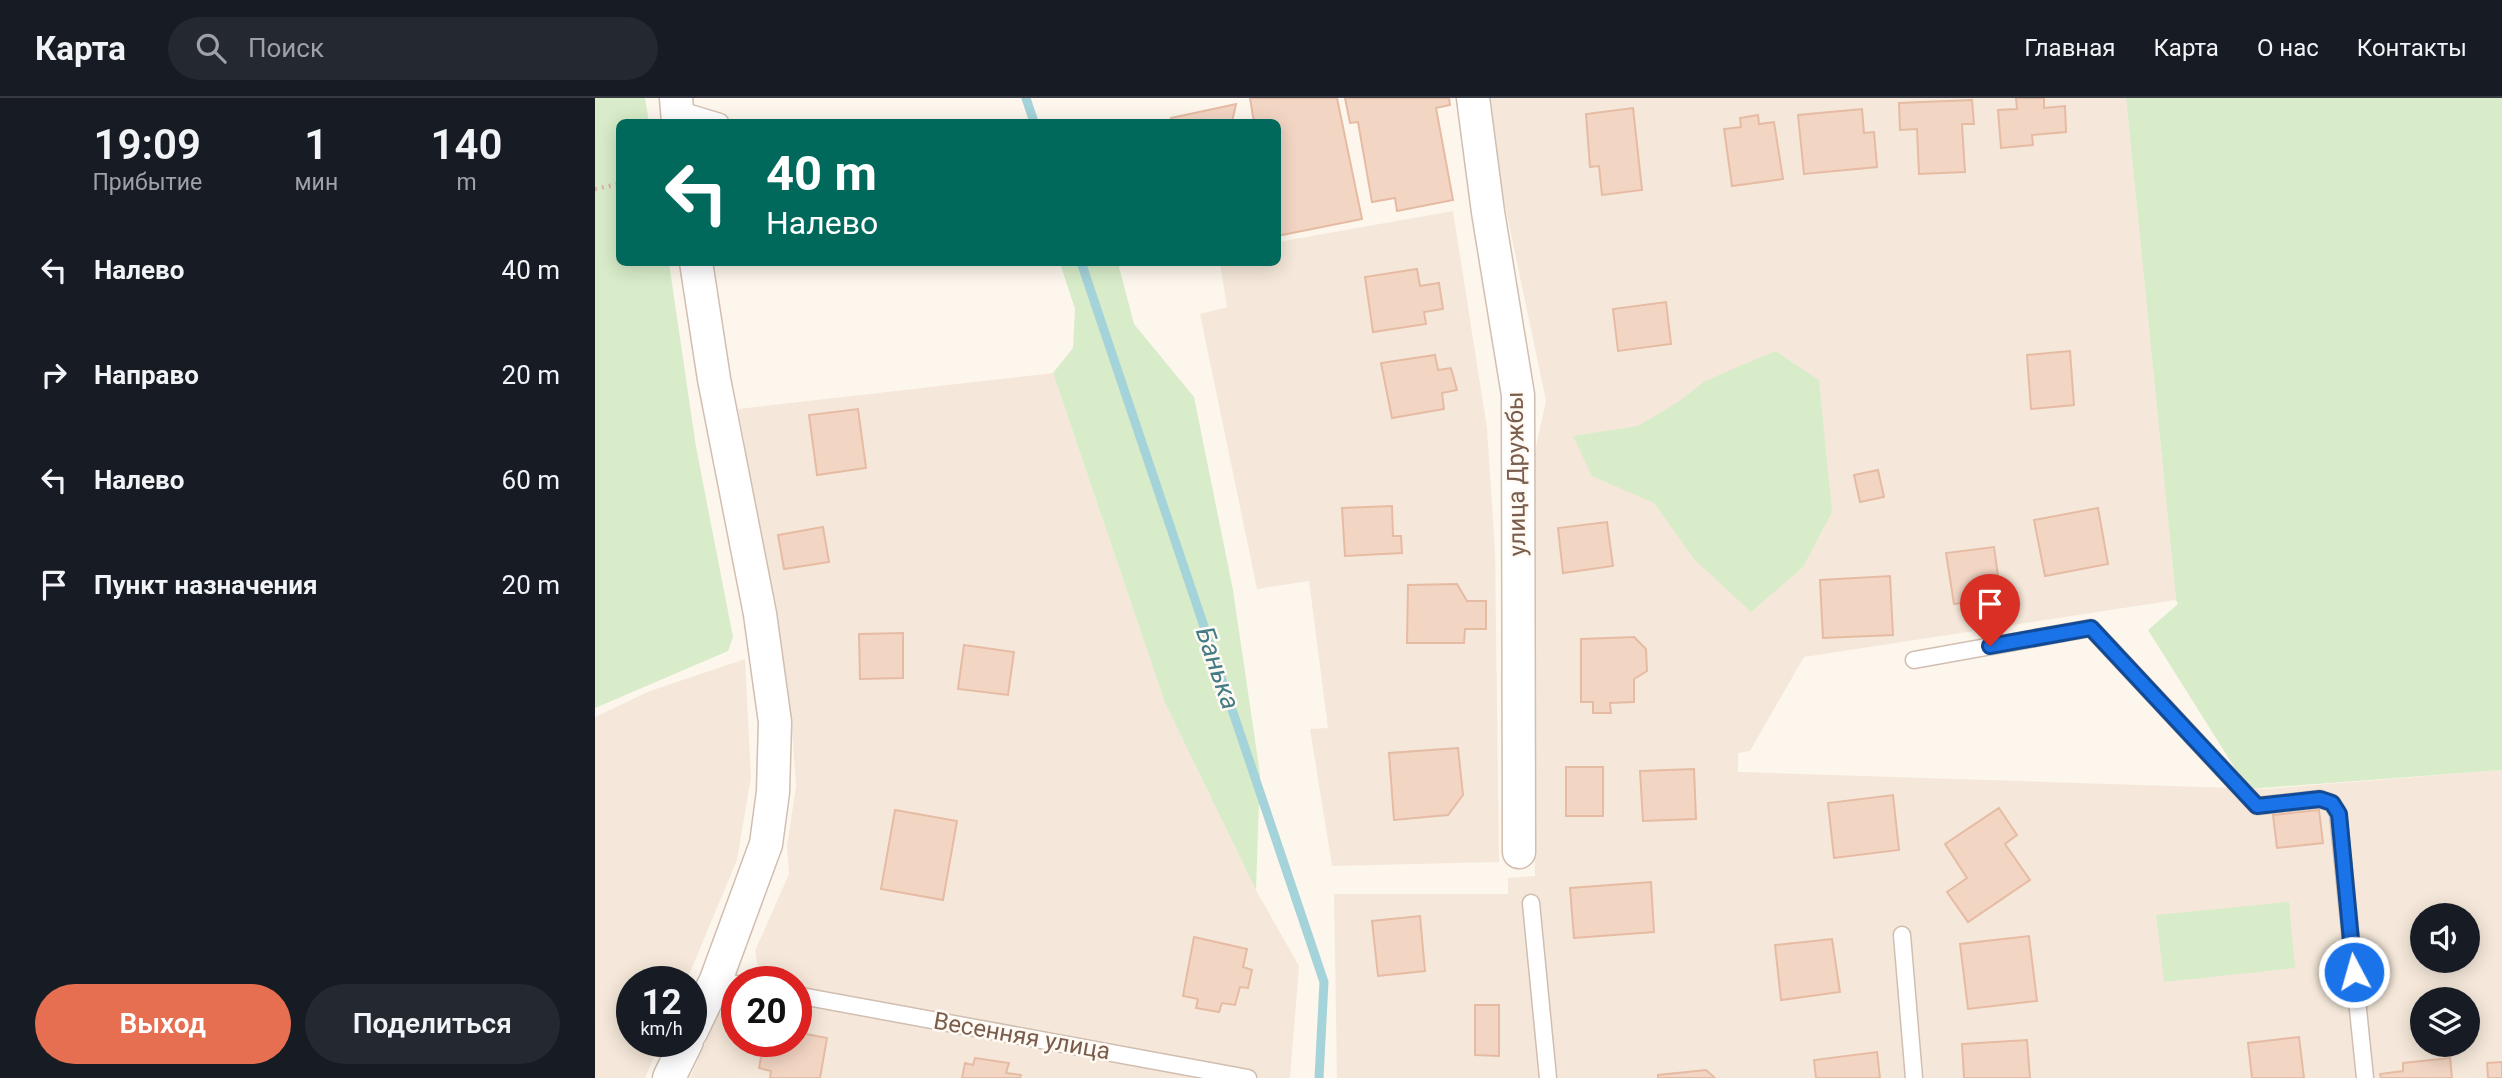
<!DOCTYPE html>
<html lang="ru">
<meta charset="utf-8">
<style>
:root{--surface:#171b24;--page:#242831;--text:#f1f3f6;--muted:#9ea1a6;--line:#363941;--accent:#e76f51}
body{margin:0;font-family:Roboto,sans-serif;background:var(--page);color:var(--text);height:100vh;display:flex;flex-direction:column;font-size:26px;white-space:nowrap}
*{box-sizing:border-box;margin:0}
p{font-size:23px;color:var(--muted)}
.icon{flex:none;width:38px;height:38px;fill:none;stroke:currentColor;stroke-width:2;stroke-linecap:round;stroke-linejoin:round}
.map{position:relative;flex:1;overflow:hidden}
.sheet{display:flex;flex-direction:column;background:var(--surface);width:595px}
.sheet>*{flex:none}
.top-card{position:absolute;left:21px;top:21px;width:665px;height:147px;border-radius:10px;box-shadow:0 4px 18px #0003;background:#00695c;color:#fff;overflow:hidden}
.buttons{position:absolute;left:1815px;top:805px;display:grid;gap:14px}
.buttons a{display:grid;place-items:center;width:70px;height:70px;border-radius:50%;background:var(--surface);box-shadow:0 4px 18px #0003;font-size:35px}
.speed{position:absolute;left:21px;top:868px;display:flex;gap:14px;font-size:35px;font-weight:700;text-align:center}
.speed>*{display:grid;place-content:center;width:91px;height:91px;border-radius:50%;background:var(--surface);box-shadow:0 4px 18px #0003;line-height:1}
.speed small{font-size:18px;font-weight:400}
.speed .limit{border:10px solid #d22;background:#fff;color:#111}
.pin{position:absolute;display:grid;place-items:center;width:60px;height:60px;color:#fff;margin:-72px -30px;border-radius:50% 50% 50% 0;rotate:-45deg;box-shadow:0 0 7px #0007}
.pin .icon{rotate:45deg}
.me{position:absolute;width:77px;margin:-38px;rotate:354deg;stroke-linejoin:round;filter:drop-shadow(0 0 5px #0008)}
.turn{display:flex;align-items:center;gap:24px;height:147px;padding:0 35px;font-size:32px}
.turn .icon{width:91px;height:91px;stroke-width:2.5}
.turn b{display:block;font-size:49px;line-height:60px}
.eta{display:flex;justify-content:space-evenly;align-items:center;height:119px;text-align:center}
.eta b{font-size:42px;font-weight:600;line-height:49px}
.primary-button{display:flex;gap:14px;margin-top:auto;padding:14px 35px}
.primary-button a{flex:1;height:80px;border-radius:42px;background:var(--accent);color:#fff;font-size:28px;font-weight:600;line-height:80px;text-align:center}
.primary-button a+a{background:var(--page);color:var(--text)}
ul{padding:0;list-style:none}
li{display:flex;align-items:center;gap:21px;height:105px;padding:0 35px}
li div{flex:1}
li b{display:block;font-size:26px}
li em{font-style:normal}
header{display:flex;align-items:center;gap:42px;box-sizing:border-box;height:98px;padding:0 35px;background:var(--surface);border-bottom:2px solid var(--line)}
header strong{font-size:33px}
nav{display:flex;gap:38px;margin-inline-start:auto;font-size:24px}
.search{width:490px;height:63px;background:var(--page);display:flex;align-items:center;gap:18px;box-sizing:border-box;padding:0 24px;border-radius:38px;color:var(--muted);font-size:26px}
main{display:flex;flex:1;min-height:0}
.map>svg:first-child{display:block}
.residential{fill:#f5e8da;fill-rule:evenodd}
.green{fill:#d8ecc9}
.lines{fill:none;stroke-linecap:round;stroke-linejoin:round}
.stream{stroke:#a5d3da;stroke-width:9}
.building{fill:#f3d5c3;stroke:#e6bba3;stroke-width:2}
.lane-casing{stroke:#d1beb0;stroke-width:19}
.street-casing{stroke:#d1beb0;stroke-width:35}
.path{stroke:#d9b8a5;stroke-width:4.5;stroke-dasharray:2 5;stroke-linecap:butt}
.lane{stroke:#fff;stroke-width:16}
.street{stroke:#fff;stroke-width:32}
.route-casing{stroke:#114b97;stroke-width:18}
.route{stroke:#1a73e8;stroke-width:12}
.labels{text-anchor:middle;dominant-baseline:central;stroke-width:5;stroke-linejoin:round;paint-order:stroke}
.street-label{font-size:24px;fill:#7a5c4d;stroke:#fffaf3}
.water-label{font-size:26px;font-style:italic;fill:#437c86;stroke:#fffaf3}
</style>
<header>
<strong>Карта</strong>
<div class="search"><svg class="icon" aria-label="search" viewBox="0 0 24 24"><circle cx="10" cy="10" r="6"/><path d="M15 15l6 6"/></svg>Поиск</div>
<nav><a>Главная</a><a>Карта</a><a>О нас</a><a>Контакты</a></nav>
</header>
<main>
<section class="sheet">
<div class="eta">
<div><b>19:09</b><p>Прибытие</p></div>
<div><b>1</b><p>мин</p></div>
<div><b>140</b><p>m</p></div>
</div>
<ul>
<li><svg class="icon" aria-label="left" viewBox="0 0 24 24"><path d="M17 20v-9H6M10 6l-5 5 5 5"/></svg><div><b>Налево</b></div><em>40 m</em></li>
<li><svg class="icon" aria-label="right" viewBox="0 0 24 24"><path d="M7 20v-9h11M14 6l5 5-5 5"/></svg><div><b>Направо</b></div><em>20 m</em></li>
<li><svg class="icon" aria-label="left" viewBox="0 0 24 24"><path d="M17 20v-9H6M10 6l-5 5 5 5"/></svg><div><b>Налево</b></div><em>60 m</em></li>
<li><svg class="icon" aria-label="arrive" viewBox="0 0 24 24"><path d="M6 21V4h12l-3 4 3 4H6"/></svg><div><b>Пункт назначения</b></div><em>20 m</em></li>
</ul>
<div class="primary-button"><a>Выход</a><a>Поделиться</a></div>
</section>
<div class="map">
<svg width="1907" height="980" viewBox="0 0 1907 980">
<rect width="100%" height="100%" fill="#fdf6ec"/>
<path class="residential" d="M893,0H1531L1581,502L1209,559L1155,653L1143,655V674L1670,691L1907,672V980H742L739,796H913V780L940,778L935,528L939,358L951,303L903,74ZM1827,817H1872V863H1827ZM1827,901H1872V947H1827Z
M858,113L892,330L900,453L904,764L737,768L715,631L733,630L714,483L662,491L605,216L632,209L625,165L682,164L683,144Z
M458,275L570,605L661,792L704,868L695,980H95L123,916L142,907V943H201V884H159L163,870L160,853L194,776L192,748L201,688L196,618L183,527L143,311Z
M150,561L156,679L142,762L91,884H37V943H66L50,980H0V619L55,593Z"/>
<path class="green" d="M0,0H50L54,24H24V164L74,165L101,349L138,539L133,553L0,610Z
M1531,0H1907V672L1653,691L1553,532L1583,506L1581,502Z
M465,165H523L539,226L599,299L638,492L665,676L661,792L570,605L458,275L478,250L480,211Z
M1180,253L1224,282L1237,414L1208,469L1156,514L1099,461L1059,405L997,378L978,338L1043,328L1083,304L1110,283Z
M1694,804L1700,870L1569,884L1561,817Z"/>
<g class="lines">
<path class="stream" d="M431,0L439,24
M486,164L729,884L724,980"/>
</g>
<path class="building" d="M655,0H742L767,121L682,138V24H659Z
M750,0H854L855,7L841,10L858,102L802,113L800,100L777,104L763,24L755,25Z
M1421,0H1449V10L1470,8L1471,34L1437,37L1438,47L1406,50L1403,12L1422,11Z
M1377,2L1379,26H1367L1370,74L1324,76L1322,31L1305,32L1304,5Z
M641,6L637,24H577L576,20Z
M1038,10L1047,92L1007,97L1004,68L995,69L991,16Z
M1267,11L1269,35L1279,34L1282,69L1209,76L1203,17Z
M1163,17L1164,26L1179,24L1188,81L1137,88L1129,31L1146,29L1145,20Z
M822,171L825,188L844,185L848,211L829,214L831,226L778,234L770,179Z
M1071,204L1076,246L1023,253L1018,211Z
M1475,253L1479,307L1436,311L1432,257Z
M840,257L843,272L856,270L862,292L847,295L849,311L797,320L786,265Z
M263,311L271,370L222,377L214,317Z
M1283,372L1289,399L1265,404L1259,377Z
M797,408L798,438H806L807,455L750,458L747,410Z
M1503,410L1513,466L1450,478L1439,422Z
M1012,424L1018,468L968,475L963,430Z
M228,429L234,464L189,471L183,437Z
M1399,449L1406,499L1359,506L1351,455Z
M1295,478L1298,537L1228,540L1225,482Z
M862,486L872,503H891V531H870L869,545H812L813,487Z
M308,535V580L265,581L264,536Z
M1039,539L1051,551L1052,573L1039,581V604L1015,605L1016,615H998V604H986V541Z
M369,547L419,554L413,597L363,591Z
M863,650L868,697L853,717L799,722L794,655Z
M971,669H1008V718H971Z
M1099,671L1101,721L1048,723L1045,673Z
M1298,697L1304,752L1239,760L1233,705Z
M1404,710L1422,737L1410,746L1435,782L1373,824L1352,794L1372,780L1350,746Z
M300,712L362,723L348,802L286,791Z
M1724,712L1728,745L1682,750L1678,717Z
M1056,784L1059,834L979,840L975,790Z
M825,818L830,873L783,878L777,823Z
M1434,838L1442,903L1373,911L1365,846Z
M599,839L652,851L648,869L657,872L653,890L645,889L640,907L627,905L624,914L601,910L603,901L588,898Z
M1237,841L1245,894L1186,902L1180,847Z
M880,907H904V958L880,957Z
M201,934L232,940L225,980H175L176,973L164,970L169,943H201Z
M1704,939L1709,980H1657L1653,945Z
M1432,942L1435,980H1369L1367,946Z
M1282,954L1285,980H1221L1219,962Z
M380,960L414,965L411,975L426,977L425,980H367L370,965L378,967Z
M1855,960L1857,980H1786L1785,976L1808,973V965Z
M1907,964V980H1893L1892,965Z
M1111,972L1120,980H1063V977Z"/>
<g class="lines">
<defs>
<path id="lane" d="M82,11L125,24
M1319,562L1496,530L1662,708L1725,701L1737,705L1743,715L1770,980
M936,805L953,980
M1307,837L1319,980
M121,882L142,886
M201,897L653,980"/>
<path id="street" d="M81,0L83,24
M878,0L893,114L923,297L924,754
M96,934L121,882L171,746L178,694L180,624L165,516L119,281L101,164
M74,980L92,943"/>
</defs>
<use href="#lane" class="lane-casing"/>
<use href="#street" class="street-casing"/>
<path class="path" d="M0,91L24,86"/>
<use href="#lane" class="lane"/>
<use href="#street" class="street"/>
</g>
<g class="lines">
<defs>
<path id="route" d="M1395,548L1496,530L1662,708L1725,701L1737,705L1744,716L1759,874"/>
</defs>
<use href="#route" class="route-casing"/>
<use href="#route" class="route"/>
</g>
<g class="labels">
<g class="street-label">
<text transform="translate(921 376) rotate(-91)">улица Дружбы</text>
<text transform="translate(427 938) rotate(10)">Весенняя улица</text>
</g>
<g class="water-label">
<text transform="translate(623 570) rotate(71)">Банька</text>
</g>
</g>
</svg>
<div class="buttons">
<a><svg class="icon" aria-label="sound" viewBox="0 0 24 24"><path d="M4 9h4l5-4v14l-5-4H4zM17 9q2 3 0 6"/></svg></a>
<a><svg class="icon" aria-label="layers" viewBox="0 0 24 24"><path d="M12 4l9 5-9 5-9-5zM3 14l9 5 9-5"/></svg></a>
</div>
<div class="speed"><div>12<small>km/h</small></div><div class="limit">20</div></div>
<div class="pin" style="left:1395px;top:548px;background:#d93025"><svg class="icon" aria-label="arrive" viewBox="0 0 24 24"><path d="M6 21V4h12l-3 4 3 4H6"/></svg></div>
<svg class="me" style="left:1759px;top:874px" viewBox="-20 -20 40 40"><circle r="17" fill="#1a73e8" stroke="#fff" stroke-width="3"/><path d="M0-11L8 9 0 5-8 9z" fill="#fff"/></svg>
<div class="top-card">
<div class="turn"><svg class="icon" aria-label="left" viewBox="0 0 24 24"><path d="M17 20v-9H6M10 6l-5 5 5 5"/></svg><div><b>40 m</b>Налево</div></div>
</div>
</div>
</main>
